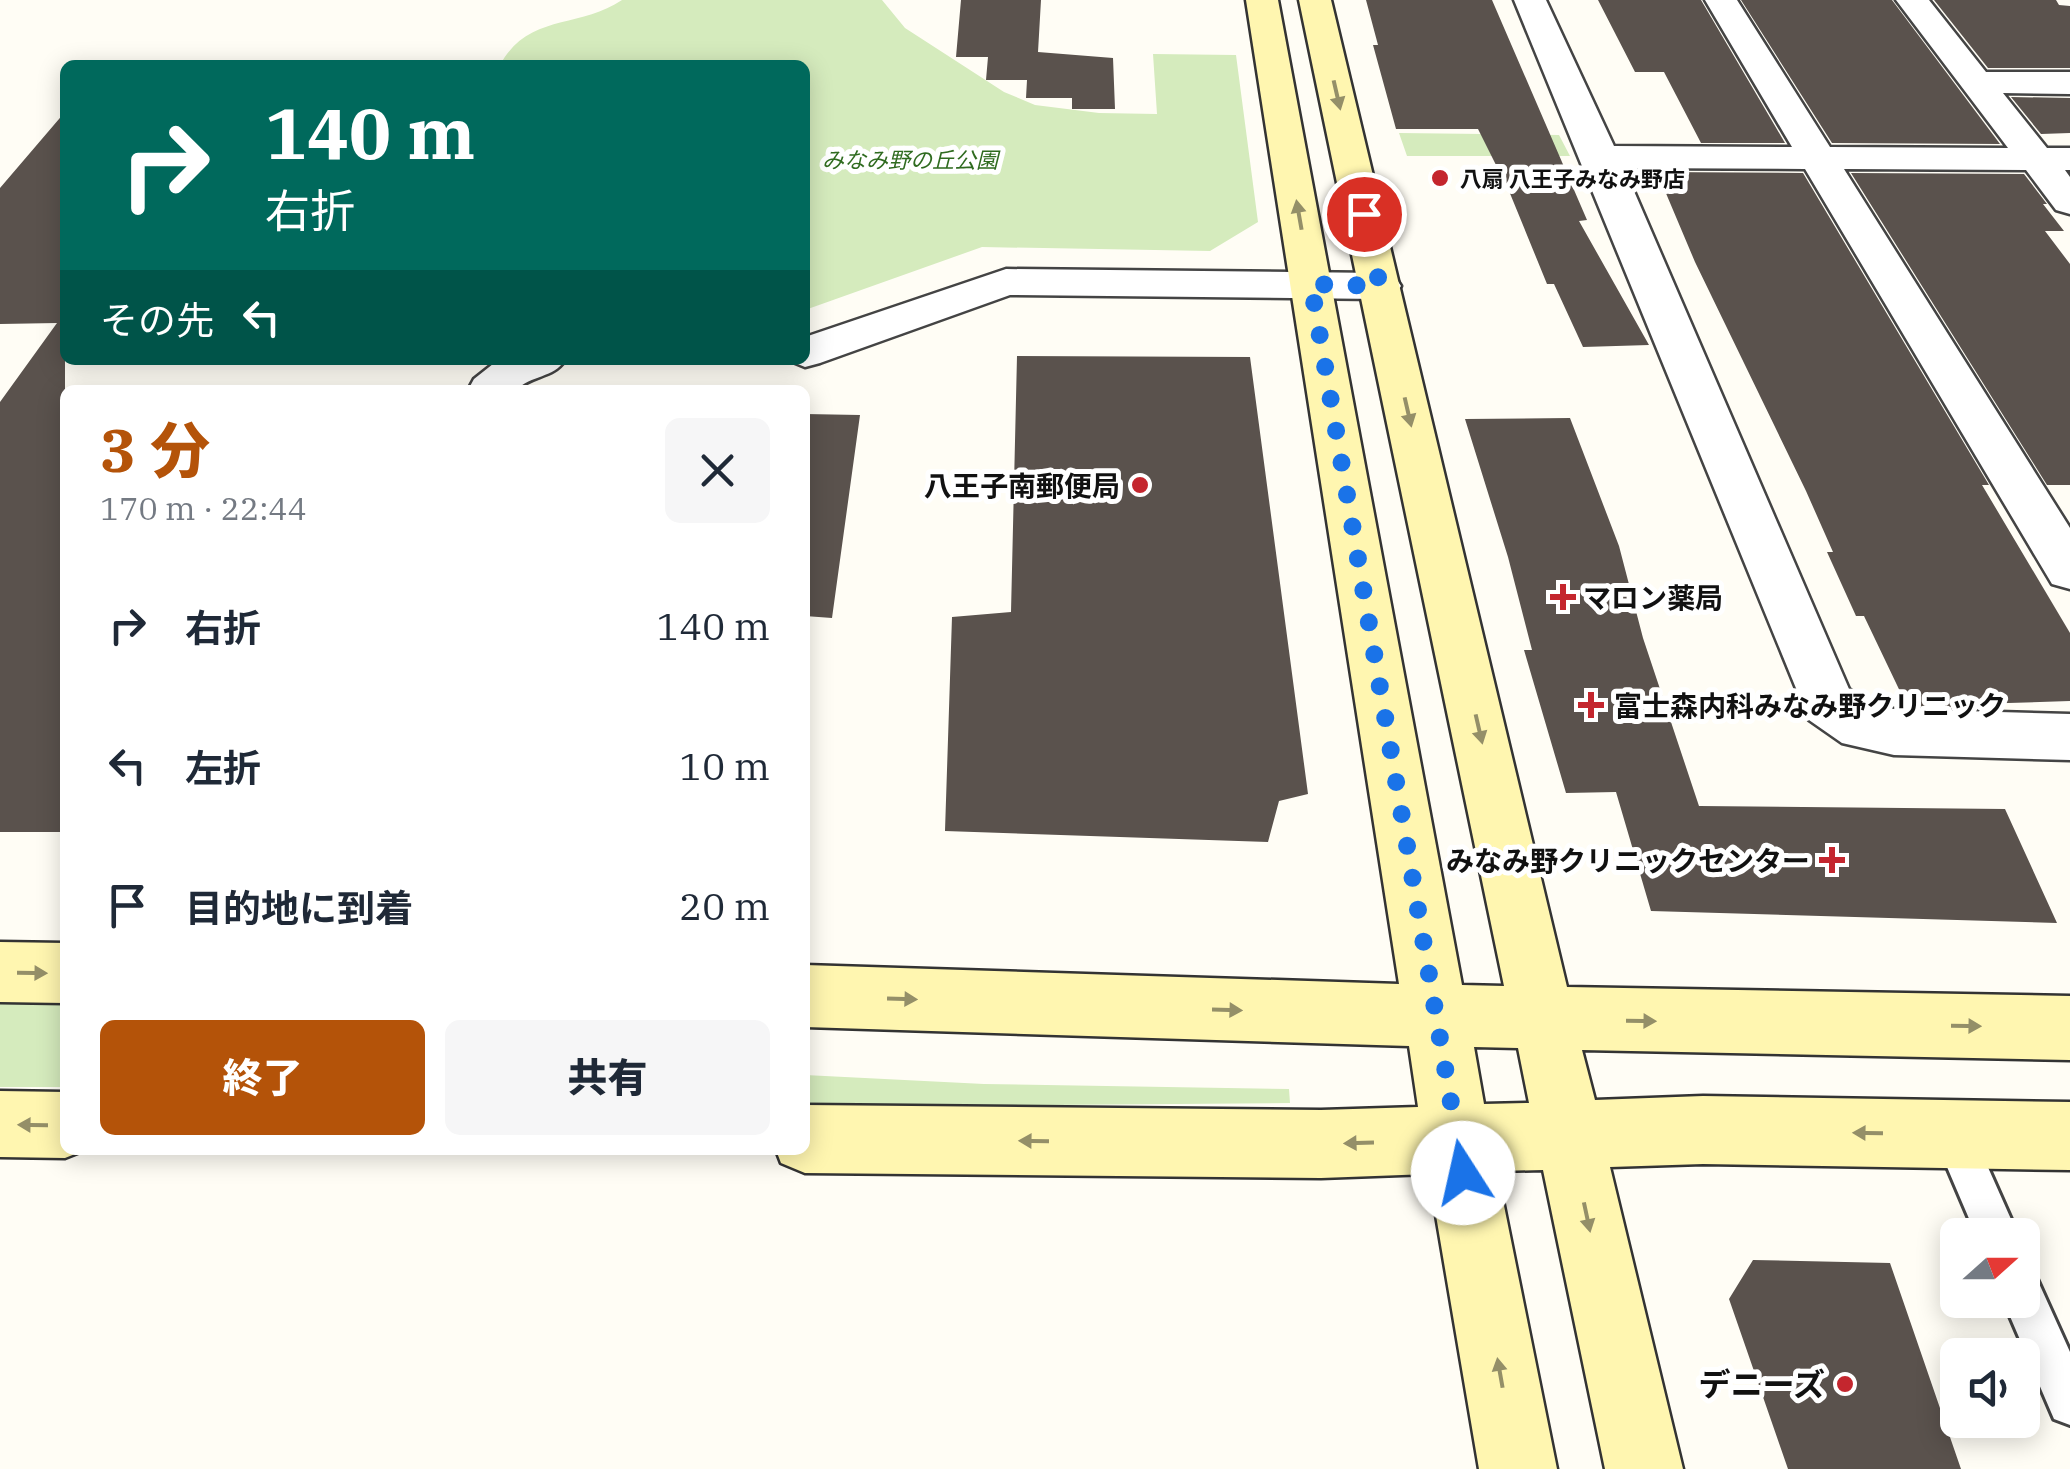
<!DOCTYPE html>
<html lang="ja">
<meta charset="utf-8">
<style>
:root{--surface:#fff;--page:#f6f6f7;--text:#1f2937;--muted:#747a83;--accent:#b45309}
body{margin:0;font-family:"IBM Plex Serif","Noto Sans JP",serif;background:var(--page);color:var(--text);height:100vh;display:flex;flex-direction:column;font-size:38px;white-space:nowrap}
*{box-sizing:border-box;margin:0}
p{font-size:32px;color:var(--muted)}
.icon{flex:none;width:55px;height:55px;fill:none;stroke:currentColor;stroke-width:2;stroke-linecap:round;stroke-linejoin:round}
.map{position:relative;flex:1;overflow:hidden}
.sheet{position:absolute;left:60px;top:385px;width:750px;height:770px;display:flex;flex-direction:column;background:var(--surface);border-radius:15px;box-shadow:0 5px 25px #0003}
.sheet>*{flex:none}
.top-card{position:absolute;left:60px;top:60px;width:750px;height:305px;border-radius:15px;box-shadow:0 5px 25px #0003;background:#00695c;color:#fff;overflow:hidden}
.needle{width:65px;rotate:69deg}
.buttons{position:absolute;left:1940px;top:1218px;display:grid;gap:20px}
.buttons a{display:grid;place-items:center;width:100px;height:100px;border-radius:15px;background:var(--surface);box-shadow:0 5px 25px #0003;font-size:50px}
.pin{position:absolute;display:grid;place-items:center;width:85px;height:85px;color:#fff;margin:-42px;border:5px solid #fff;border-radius:50%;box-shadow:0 2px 10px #0007}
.me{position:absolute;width:110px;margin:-55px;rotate:350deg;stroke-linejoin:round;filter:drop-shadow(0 0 8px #0008)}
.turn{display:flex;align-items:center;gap:35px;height:210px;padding:0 40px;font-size:45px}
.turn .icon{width:130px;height:130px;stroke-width:2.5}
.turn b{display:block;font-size:70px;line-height:85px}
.then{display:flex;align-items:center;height:95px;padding:0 40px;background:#0003;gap:20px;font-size:38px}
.round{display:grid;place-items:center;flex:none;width:105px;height:105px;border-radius:15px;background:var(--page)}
.summary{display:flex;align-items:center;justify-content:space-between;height:170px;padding:0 40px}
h1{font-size:60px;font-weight:800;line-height:75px;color:var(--accent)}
.button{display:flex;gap:20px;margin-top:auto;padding:20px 40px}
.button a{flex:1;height:115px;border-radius:15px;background:var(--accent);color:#fff;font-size:40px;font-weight:800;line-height:115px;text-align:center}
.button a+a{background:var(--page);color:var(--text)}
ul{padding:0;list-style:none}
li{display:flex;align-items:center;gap:30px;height:140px;padding:0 40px}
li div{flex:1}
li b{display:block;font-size:38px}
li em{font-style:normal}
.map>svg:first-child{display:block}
.green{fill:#d5ebbd}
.building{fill:#5a524d}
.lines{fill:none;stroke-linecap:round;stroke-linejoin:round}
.lane-casing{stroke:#444;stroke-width:6}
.street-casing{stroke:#444;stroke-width:5}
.secondary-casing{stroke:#333;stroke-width:5}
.lane{fill:#fff;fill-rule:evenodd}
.street{fill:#fff;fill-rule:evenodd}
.secondary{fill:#fff6b0;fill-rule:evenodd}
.oneway{fill:#948f68}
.route{stroke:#1a73e8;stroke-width:18;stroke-dasharray:0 32.4}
.poi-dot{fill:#c4262e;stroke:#fff;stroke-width:4}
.labels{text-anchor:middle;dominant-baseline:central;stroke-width:10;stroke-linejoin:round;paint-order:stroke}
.far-park-label{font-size:22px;font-style:italic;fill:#2f6b1f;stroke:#fff}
.far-poi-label{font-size:22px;font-weight:bold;fill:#111;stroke:#fff;text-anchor:start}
.poi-label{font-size:28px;font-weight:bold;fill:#111;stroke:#fff;text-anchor:end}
.near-poi-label{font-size:32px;font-weight:bold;fill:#111;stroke:#fff;text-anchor:end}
</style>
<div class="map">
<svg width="2070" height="1469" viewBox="0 0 2070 1469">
<rect width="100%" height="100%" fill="#fffdf5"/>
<path class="green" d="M622,0H882L905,28L1004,92L1035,105L1099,113L1157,114L1153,54L1236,55L1258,222L1210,251L982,247L805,310V65H500C528,13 579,29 622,0Z
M1399,133L1559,135L1570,156H1407Z
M0,1003L65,1005V1087H0Z
M805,1075L984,1084L1289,1089L1290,1103L805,1107Z"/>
<path class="building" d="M961,0H1041L1038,52L1113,58L1115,109H1072V98H1026L1027,80H986L988,57H956Z
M1366,0H1492L1587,220L1579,221L1649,345L1583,347L1554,284H1547L1509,191L1478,129H1396L1373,45H1378Z
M1598,0H1701L1785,143H1701L1664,72H1635Z
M1741,0H1892L2000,144L1832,143Z
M1934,0H2056L2059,5L2070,6V68H1988Z
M2011,97L2070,98V133L2041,134Z
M65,112V832H0V402L57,323L0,324V188Z
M1657,172L1803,173L1989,485H1982L2070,633V701L1974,704L1976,708L1907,706L1864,616H1856L1827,552H1833L1806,491L1695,262Z
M1851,173L2024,174L2047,204H2043L2064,231H2045L2070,264V485H2047Z
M1017,356L1250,357L1308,794L1279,801L1268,842L945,831L952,617L1011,612Z
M805,414L860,415L832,618L805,616Z
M1570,418L1619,546L1643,638L1699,806L2005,809L2057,923L1651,911L1616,792L1566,793L1524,650H1532L1508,557L1465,419Z
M1753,1260L1890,1263L1961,1469H1788L1729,1299Z"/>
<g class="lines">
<defs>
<path id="lane" d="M1953,1114L1967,1120L2018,1235H1976L1933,1134L1939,1120Z
M2022,1273L2037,1279L2070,1352V1425L2054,1419L2003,1300H2022Z"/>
<path id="street" d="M1514,0H1546L1614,146L1792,147L1705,0H1737L1830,147L2008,148L1896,0H1929L1986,72H2070V94L2003,93L2047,148H2070V170H2065L2070,177V214L2056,210L2026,170L1844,169L2070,528V589L2052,584L1805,169L1624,168L1849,689L1873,706L1894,709L2070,714V760L1894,755L1842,743L1809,720Z
M1006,269L1380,273L1395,277L1401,286L1395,295L1380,299L1010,295L820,363L805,367L788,360H805V337Z
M498,360H565C554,378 531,375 516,390H468L474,379Z"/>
<path id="secondary" d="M1246,0H1278L1462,985L1504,986L1299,0H1331L1567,987L2070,996V1060L1582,1050L1595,1100L1703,1096L2070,1102V1170L1703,1164L1610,1167L1683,1469H1605L1543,1170L1497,1171L1557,1469H1479L1429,1174L1321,1178L805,1173L781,1163L776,1150H805V1105L1321,1110L1418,1107L1409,1046L805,1027V965L1399,984ZM1474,1047L1518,1048L1529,1103L1484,1104Z
M0,942L65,943V1003L0,1002Z
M0,1091L65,1092V1150H85L65,1158L0,1157Z"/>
</defs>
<use href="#lane" class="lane-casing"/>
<use href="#street" class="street-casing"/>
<use href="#secondary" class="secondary-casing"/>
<use href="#lane" class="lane"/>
<use href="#street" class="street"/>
<use href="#secondary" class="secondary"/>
</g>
<defs><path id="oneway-solid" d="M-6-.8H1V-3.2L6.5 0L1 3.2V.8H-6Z" transform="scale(2.5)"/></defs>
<g class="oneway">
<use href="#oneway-solid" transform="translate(1337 95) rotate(77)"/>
<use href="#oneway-solid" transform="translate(1299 215) rotate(-100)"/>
<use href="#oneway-solid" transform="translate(1408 412) rotate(77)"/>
<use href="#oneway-solid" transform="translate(1479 729) rotate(77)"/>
<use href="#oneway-solid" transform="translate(32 973) rotate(1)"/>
<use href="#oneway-solid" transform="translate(902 999) rotate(2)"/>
<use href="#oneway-solid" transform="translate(1227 1010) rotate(2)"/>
<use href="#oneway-solid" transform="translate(1641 1021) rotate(1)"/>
<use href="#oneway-solid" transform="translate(1966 1026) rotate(1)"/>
<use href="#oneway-solid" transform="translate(33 1125) rotate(-179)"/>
<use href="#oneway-solid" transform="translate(1868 1133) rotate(-179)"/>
<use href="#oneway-solid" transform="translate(1034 1141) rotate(-179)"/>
<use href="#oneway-solid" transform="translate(1359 1143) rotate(178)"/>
<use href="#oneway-solid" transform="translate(1587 1217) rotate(78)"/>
<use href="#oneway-solid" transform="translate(1500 1373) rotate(-100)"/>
</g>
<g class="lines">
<path class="route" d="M1364,214L1380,286L1311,284L1463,1173"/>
</g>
<g class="poi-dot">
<circle cx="1440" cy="178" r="10"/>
<circle cx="1140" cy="485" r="10"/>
<path d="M1558 582h10v10h10v10h-10v10h-10v-10h-10v-10h10z"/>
<path d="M1586 690h10v10h10v10h-10v10h-10v-10h-10v-10h10z"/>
<path d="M1827 845h10v10h10v10h-10v10h-10v-10h-10v-10h10z"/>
<circle cx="1845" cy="1384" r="10"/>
</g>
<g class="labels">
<g class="far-park-label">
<text x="910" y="159">みなみ野の丘公園</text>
</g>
<g class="far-poi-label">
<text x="1460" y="178">八扇 八王子みなみ野店</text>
</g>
<g class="poi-label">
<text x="1120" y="485">八王子南郵便局</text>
<text x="1583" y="597" text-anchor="start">マロン薬局</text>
<text x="1614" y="705" text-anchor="start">富士森内科みなみ野クリニック</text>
<text x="1810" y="860">みなみ野クリニックセンター</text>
</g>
<g class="near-poi-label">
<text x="1825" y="1384">デニーズ</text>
</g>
</g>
</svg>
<div class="buttons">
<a><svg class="needle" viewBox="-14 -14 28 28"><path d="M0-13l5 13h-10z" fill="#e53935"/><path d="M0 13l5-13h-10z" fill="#747a83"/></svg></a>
<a><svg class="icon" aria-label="sound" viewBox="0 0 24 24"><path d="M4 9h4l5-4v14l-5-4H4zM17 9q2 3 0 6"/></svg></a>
</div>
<div class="pin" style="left:1364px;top:214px;background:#d93025"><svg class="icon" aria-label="arrive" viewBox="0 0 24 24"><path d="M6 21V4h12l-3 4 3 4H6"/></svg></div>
<svg class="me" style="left:1463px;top:1173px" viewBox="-20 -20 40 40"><circle r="19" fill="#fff"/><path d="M0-13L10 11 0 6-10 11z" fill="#1a73e8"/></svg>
<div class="top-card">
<div class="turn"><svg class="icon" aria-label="right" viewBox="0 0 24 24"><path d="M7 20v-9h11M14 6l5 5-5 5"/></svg><div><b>140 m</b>右折</div></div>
<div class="then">その先<svg class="icon" aria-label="left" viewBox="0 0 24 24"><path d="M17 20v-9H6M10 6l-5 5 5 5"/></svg></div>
</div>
<section class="sheet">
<div class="summary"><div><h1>3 分</h1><p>170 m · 22:44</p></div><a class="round"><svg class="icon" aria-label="close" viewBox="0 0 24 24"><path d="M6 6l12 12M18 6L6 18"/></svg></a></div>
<ul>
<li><svg class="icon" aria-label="right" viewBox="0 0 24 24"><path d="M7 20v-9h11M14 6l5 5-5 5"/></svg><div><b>右折</b></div><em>140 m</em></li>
<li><svg class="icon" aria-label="left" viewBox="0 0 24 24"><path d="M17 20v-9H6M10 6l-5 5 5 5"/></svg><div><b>左折</b></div><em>10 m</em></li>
<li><svg class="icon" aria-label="arrive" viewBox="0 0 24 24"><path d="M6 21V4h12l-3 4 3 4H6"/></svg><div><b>目的地に到着</b></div><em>20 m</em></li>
</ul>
<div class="button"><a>終了</a><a>共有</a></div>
</section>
</div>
